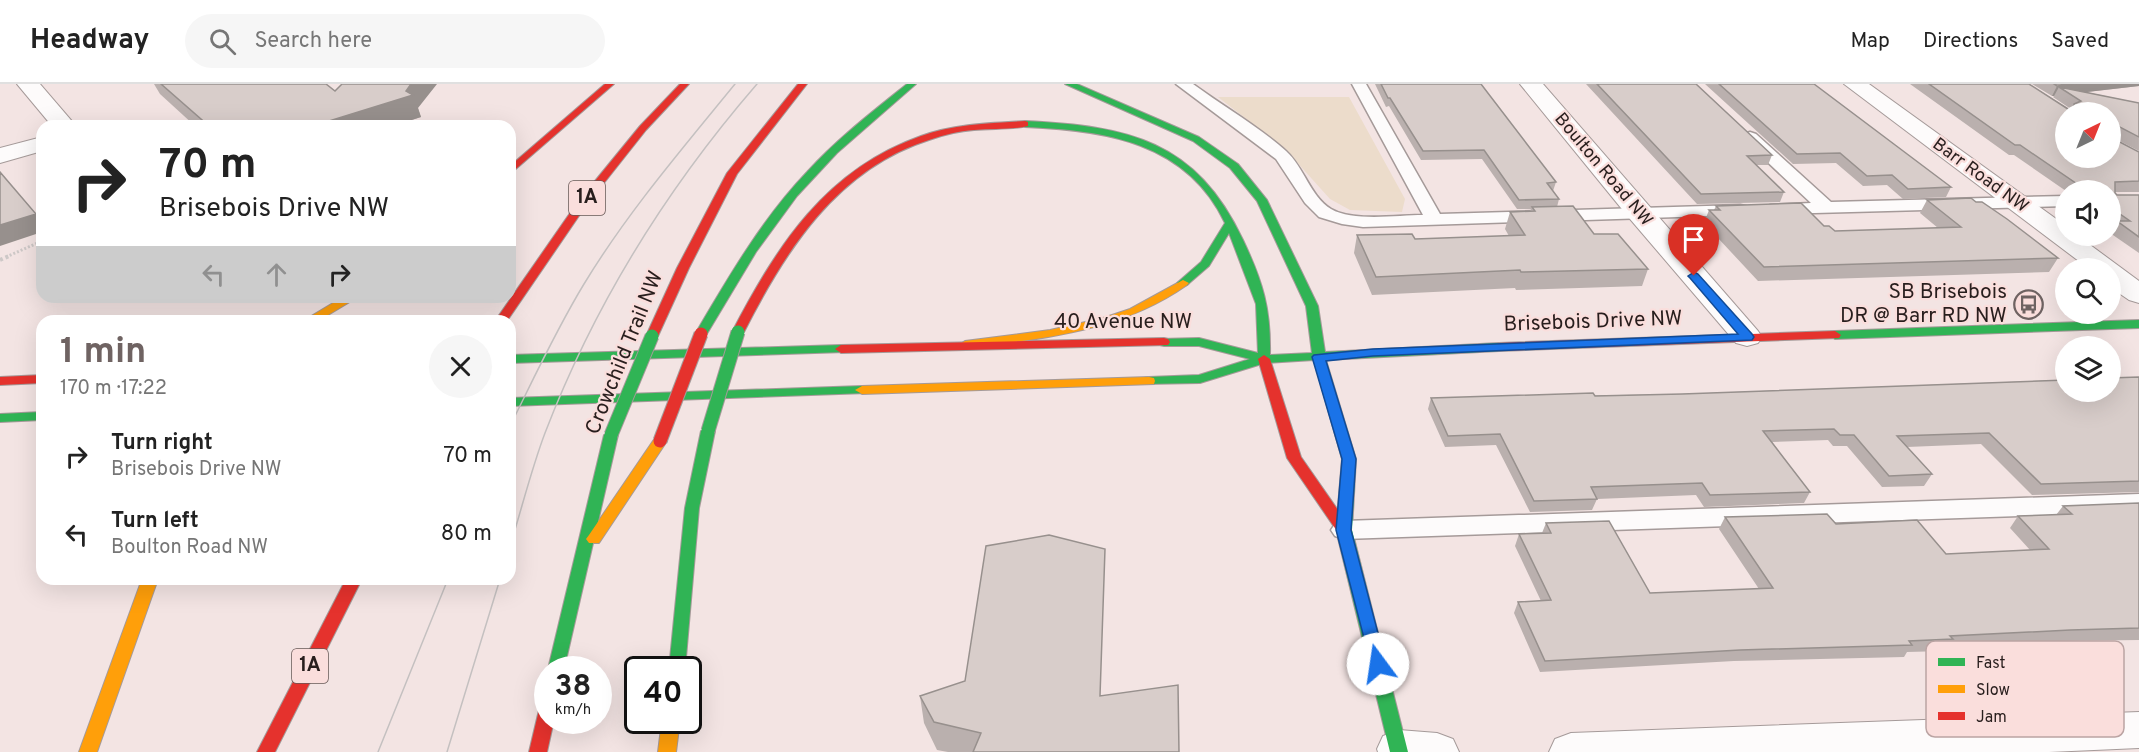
<!DOCTYPE html>
<meta charset="utf-8">
<style>
:root{--surface:#fff;--page:#f6f6f6;--text:#222;--muted:#767676;--line:#e0e0e0;--accent:#6f6362}
body{margin:0;font-family:Overpass,sans-serif;background:var(--page);color:var(--text);height:100vh;display:flex;flex-direction:column;font-size:22px;white-space:nowrap}
*{box-sizing:border-box;margin:0}
p{font-size:20px;color:var(--muted)}
.icon{flex:none;width:33px;height:33px;fill:none;stroke:currentColor;stroke-width:2;stroke-linecap:round;stroke-linejoin:round}
.map{position:relative;flex:1;overflow:hidden}
.panel{position:absolute;left:36px;top:231px;width:480px;height:270px;display:flex;flex-direction:column;background:var(--surface);border-radius:18px;box-shadow:0 6px 24px #0002}
.panel>*{flex:none}
.top-card{position:absolute;left:36px;top:36px;width:480px;height:183px;border-radius:18px;box-shadow:0 6px 24px #0002;background:#fff;color:var(--text);overflow:hidden}
.needle{width:39px;rotate:43deg}
.controls{position:absolute;left:2055px;top:18px;display:grid;gap:12px}
.controls a{display:grid;place-items:center;width:66px;height:66px;border-radius:50%;background:var(--surface);box-shadow:0 6px 24px #0002;font-size:30px}
.speed{position:absolute;left:534px;top:572px;display:flex;gap:12px;font-size:30px;font-weight:700;text-align:center}
.speed>*{display:grid;place-content:center;width:78px;height:78px;border-radius:50%;background:var(--surface);box-shadow:0 6px 24px #0002;line-height:1}
.speed small{font-size:15px;font-weight:400}
.speed .limit{border:3px solid #111;border-radius:9px;background:#fff;color:#111}
.pin{position:absolute;display:grid;place-items:center;width:51px;height:51px;color:#fff;margin:-62px -26px;border-radius:50% 50% 50% 0;rotate:-45deg;box-shadow:0 0 6px #0007}
.pin .icon{rotate:45deg}
.me{position:absolute;width:66px;margin:-33px;rotate:346deg;stroke-linejoin:round;filter:drop-shadow(0 0 4px #0008)}
.turn{display:flex;align-items:center;gap:21px;height:126px;padding:0 24px;font-size:27px}
.turn .icon{width:78px;height:78px;stroke-width:2.5}
.turn b{display:block;font-size:42px;line-height:51px}
.lanes{display:flex;align-items:center;height:57px;padding:0 24px;background:#0003;justify-content:center;gap:30px;direction:ltr}
.lanes .off{opacity:.35}
.round{display:grid;place-items:center;flex:none;width:63px;height:63px;border-radius:32px;background:var(--page)}
.overview{display:flex;align-items:center;justify-content:space-between;height:102px;padding:0 24px}
h1{font-size:36px;font-weight:700;line-height:45px;color:var(--accent)}
ul{padding:0;list-style:none}
li{display:flex;align-items:center;gap:18px;height:78px;padding:0 24px}
li div{flex:1}
li b{display:block;font-size:22px}
li em{font-style:normal}
header{display:flex;align-items:center;gap:36px;box-sizing:border-box;height:84px;padding:0 30px;background:var(--surface);border-bottom:2px solid var(--line)}
header strong{font-size:28px}
nav{display:flex;gap:33px;margin-inline-start:auto;font-size:21px}
.search{width:420px;height:54px;background:var(--page);display:flex;align-items:center;gap:15px;box-sizing:border-box;padding:0 21px;border-radius:33px;color:var(--muted);font-size:22px}
.map>svg:first-child{display:block}
.green{fill:#ecdccb}
.lines{fill:none;stroke-linecap:round;stroke-linejoin:round}
.lane-casing{stroke:#a59a99;stroke-width:3}
.street-casing{stroke:#a59a99;stroke-width:2}
.fast-casing{stroke:#a59a99;stroke-width:2}
.slow-casing{stroke:#a59a99;stroke-width:2}
.jam-casing{stroke:#a59a99;stroke-width:2}
.path-far1{stroke:#cdc8c7;stroke-width:3;stroke-dasharray:2 2;stroke-linecap:butt}
.path{stroke:#cdc8c7;stroke-width:4;stroke-dasharray:3 3;stroke-linecap:butt}
.lane{fill:#fdfbfb;fill-rule:evenodd}
.street{fill:#fdfbfb;fill-rule:evenodd}
.fast{fill:#30b455;fill-rule:evenodd}
.slow{fill:#ff9f0a;fill-rule:evenodd}
.jam{fill:#e5322d;fill-rule:evenodd}
.tram{stroke:#c4c0c0;stroke-width:1.5}
.fast-bridge-casing{stroke:#a59a99;stroke-width:15;stroke-linecap:butt}
.jam-bridge-casing{stroke:#a59a99;stroke-width:15;stroke-linecap:butt}
.fast-bridge{stroke:#30b455;stroke-width:13}
.jam-bridge{stroke:#e5322d;stroke-width:13}
.wall{fill:#bab0ae}
.shaded-wall{fill:#97908d}
.building{fill:#d8cdca;stroke:#97908d;stroke-width:1.5;fill-rule:evenodd}
.route{fill:#1a73e8;stroke:#114b97;stroke-width:1.5}
.labels{text-anchor:middle;dominant-baseline:central;stroke-width:4.5;stroke-linejoin:round;paint-order:stroke}
.far-street-label{font-size:18px;fill:#281e1d;stroke:#fadedc}
.shield{fill:#fadedc;stroke:#675856;stroke-width:1.5}
.shield-label{font-size:20px;font-weight:bold;fill:#281e1d}
.poi-label{font-size:21px;fill:#281e1d;stroke:#fadedc;text-anchor:end}
.street-label{font-size:21px;fill:#281e1d;stroke:#fadedc}
.key{fill:#fadedc;stroke:#bba4a3;stroke-width:1.5}
.key-label{font-size:16px;fill:#281e1d}
</style>
<header>
<strong>Headway</strong>
<div class="search"><svg class="icon" aria-label="search" viewBox="0 0 24 24"><circle cx="10" cy="10" r="6"/><path d="M15 15l6 6"/></svg>Search here</div>
<nav><a>Map</a><a>Directions</a><a>Saved</a></nav>
</header>
<div class="map">
<svg width="2139" height="668" viewBox="0 0 2139 668">
<rect width="100%" height="100%" fill="#f3e4e3"/>
<path class="green" d="M1218,13H1349L1405,115L1402,128L1350,126L1330,115L1285,65Z"/>
<g class="lines">
<defs>
<path id="lane" d="M1176,0H1193C1223,22 1258,42 1286,67C1304,83 1310,112 1331,125C1353,138 1398,131 1423,131L1352,0H1366L1440,130L1740,121L1746,122L1749,126L1746,130L1740,131L1363,143L1342,140L1319,133L1305,119L1276,75Z
M1750,48L1756,50L1831,118L2066,112V122L1776,130L1770,129L1767,125L1770,121L1811,119L1744,56L1742,53L1744,50Z
M2139,410V428L1344,455L1335,452L1331,446L1335,440L1344,437Z"/>
<path id="street" d="M17,0H40L76,42H52Z
M1520,0H1543L1758,247L1762,253L1758,259L1747,262L1736,259L1630,135Z
M1844,0H1869L2066,142V152H2078L2139,197V219L2129,216L2110,203V184H2088Z
M42,53V67L0,79V64Z
M2139,628V664L2049,668H1549L1555,655L1571,649Z
M1399,646L1437,649L1453,655L1459,668H1378L1377,665L1383,652Z"/>
<path id="fast" d="M907,0H916L837,69L797,112L756,168L705,253H697L695,250C728,194 762,135 807,88C837,55 872,28 907,0Z
M1065,0H1077L1199,53L1238,80L1267,116L1318,222L1325,268L1499,259L1505,263L1499,267L1326,276L1356,375L1352,446L1408,668H1390L1336,446L1342,375L1314,276L1265,279L1200,299L1144,300L1143,297L1144,294L1149,293L1199,291L1250,275L1199,262H1164L1160,261L1158,258L1160,255L1199,254L1258,269L1256,220L1229,149L1209,182L1187,201L1183,202L1177,199L1201,178L1225,139C1187,58 1104,46 1025,43L1020,40L1025,37C1128,42 1196,56 1243,156C1263,198 1271,225 1270,271L1312,269L1306,222L1257,117L1230,84L1193,57Z
M2139,236V244L1835,255L1829,251L1835,247Z
M841,261L845,262L847,265L845,268L510,279V271Z
M862,302L867,303L869,306L867,309L510,322V314Z
M42,328V336L0,338V330Z
M708,343L715,347L699,424L685,585H669L685,424L701,347Z
M611,347L618,351L564,585H548L604,351Z"/>
<path id="slow" d="M1183,196L1189,199L1187,201C1118,249 1046,253 965,265L959,261L965,257L1050,246L1103,234L1130,225Z
M343,213H358L318,237H303Z
M1149,293L1154,294L1155,297L1154,300L862,310L855,306L862,302Z
M660,352L667,357L599,459H589L586,455L589,451L655,354Z
M142,495H158L97,668H79Z
M662,636H680L676,668H658Z"/>
<path id="jam" d="M605,0H614L510,90V82Z
M680,0H689L646,46L585,123L507,237H495L577,119L640,42Z
M798,0H807L737,90L689,184L658,252L656,255H648L646,252L677,184L727,89Z
M1025,37L1028,38V42C1011,46 992,44 974,46C959,47 943,51 929,56C837,85 785,167 744,248L738,252L734,251L732,248C777,162 825,86 921,52C954,40 990,39 1025,37Z
M1835,247L1841,251L1839,254L1499,267L1493,263L1499,259Z
M1164,254L1168,255L1170,258L1168,261L841,269L835,265L841,261Z
M1264,271L1270,275L1301,373L1349,442L1352,446L1349,450H1339L1287,374L1258,275Z
M42,291V299L0,301V293Z
M346,495H362L275,668H257Z
M548,619V636H554L547,668H529L539,626L542,621Z"/>
</defs>
<use href="#lane" class="lane-casing"/>
<use href="#street" class="street-casing"/>
<use href="#fast" class="fast-casing"/>
<use href="#slow" class="slow-casing"/>
<use href="#jam" class="jam-casing"/>
<path class="path-far1" d="M6,173L42,157"/>
<path class="path" d="M0,176L9,172"/>
<use href="#lane" class="lane"/>
<use href="#street" class="street"/>
<use href="#fast" class="fast"/>
<use href="#slow" class="slow"/>
<use href="#jam" class="jam"/>
<path class="tram" d="M510,342C534,294 556,246 584,200C627,129 682,65 735,0
M510,462C522,424 531,386 545,349C595,219 667,104 757,0
M378,668L448,495
M447,668L500,495"/>
<defs>
<path id="fast-bridge" d="M708,347L738,248
M611,351L652,252"/>
<path id="jam-bridge" d="M660,357L701,250"/>
</defs>
<use href="#fast-bridge" class="fast-bridge-casing"/>
<use href="#jam-bridge" class="jam-bridge-casing"/>
<use href="#fast-bridge" class="fast-bridge"/>
<use href="#jam-bridge" class="jam-bridge"/>
</g>
<path class="wall" d="M154,0H326L335,7L418,24L421,33L393,42H195L160,10Z
M1375,0H1481L1556,98L1553,107L1559,115L1557,123L1594,150L1648,185L1642,202L1516,206L1515,204L1372,211L1354,169L1357,151L1415,155L1509,152L1505,145L1510,128L1530,127L1531,125H1517L1482,75L1421,76L1389,22L1386,23Z
M1586,0H1696L1772,71L1768,81H1756L1784,108L1780,118L1697,120Z
M1705,0H1814L1951,103L1946,113L1903,115L1887,101L1863,102L1836,79L1793,80Z
M1910,0H2029L2071,26V25L2053,13L2054,12H2052L2032,0H2139V2L2086,8L2139,19V67L2114,54V55L2139,68V108H2115V109L2117,111H2139V169L2110,149V147L2114,142L2110,139V106H2066V107L2014,71H2009Z
M1927,116L2058,174L2049,188L1758,197L1704,139L1709,126H1714L1716,122L1824,142L1835,147L1938,144L1920,129Z
M2139,293V408L2032,411L1981,360L1907,363L1932,390L1924,402L1882,403L1847,362H1833L1828,356L1772,358L1810,408L1804,419L1704,423L1696,411L1597,415L1592,426L1530,428L1496,361L1445,363L1428,325L1431,314L1682,310Z
M2139,419V556L2060,557L1948,563L1945,567L1907,568L1904,573L1734,577L1540,588L1514,529L1518,518L1541,517L1515,462L1519,450L1542,449L1546,439L1650,509L1759,505L1719,445L1725,433L1836,440L1946,470L2030,466L2010,444L2018,432L2056,431L2063,422Z
M920,612H1100L1179,668H948L937,666L924,639Z"/>
<path class="shaded-wall" d="M411,0H437L418,24L421,33L393,42H313L406,7Z
M2076,0H2139V2L2070,10L2059,3L2054,12H2052L2057,2Z
M36,130L42,139V148L0,162V141Z"/>
<path class="building" d="M161,0H326L335,7L342,0H411L406,7L413,11L313,42H209Z
M1381,0H1481L1556,98L1547,99L1559,115L1519,116L1484,66L1423,67L1390,14H1388Z
M1597,0H1696L1772,71L1747,72L1784,108L1701,110Z
M1719,0H1814L1951,103L1908,105L1892,91L1867,92L1840,69L1797,70Z
M1929,0H2029L2071,27L2074,25V20L2081,17L2059,3L2139,19V53L2118,42L2114,44V55L2139,68V97L2115,98V109L2117,111H2139V153L2117,137H2130L2110,123V106H2086L2020,61H2015ZM2066,28H2110V74H2066Z
M2054,0H2076L2057,2Z
M0,88L36,130L0,141Z
M1971,114L1976,118H1982L2007,135L2058,174L1764,183L1709,126H1720L1716,122L1801,119L1824,142H1829L1835,147L1961,143L1927,116Z
M1573,122L1594,150H1618L1648,185L1521,188L1520,186L1376,193L1357,151L1412,150L1415,155L1525,151L1510,128L1535,127L1532,123Z
M2139,293V397L2041,400L1989,349L1897,352L1932,390L1889,392L1854,351H1840L1834,345L1763,347L1810,408L1710,411L1702,399L1591,403L1597,415L1534,417L1500,350L1448,352L1431,314L1593,309L1595,312L1682,310L2066,296V308H2110V294Z
M2139,419V544L2070,546L1950,552L1953,555L1909,557L1912,561L1740,566L1545,577L1518,518L1551,516L1519,450L1551,449L1546,439L1609,437L1650,509L1773,504L1725,433L1827,430L1836,440L1917,436L1946,470L2049,465L2018,432L2072,430L2063,422Z
M1049,451L1105,465L1100,612L1178,601L1179,668H973L981,649L934,638L920,612L965,597L986,462Z"/>
<path class="route" d="M1694,188L1698,190L1752,250L1754,253L1752,256L1373,272L1326,277L1356,375L1351,446L1386,580L1384,585L1378,587L1372,585L1336,446L1342,375L1312,273L1314,271L1373,265L1738,250L1690,194L1688,192Z"/>
<defs>
<symbol id="bus-ring" viewBox="-11 -11 22 22"><circle r="9.5" fill="#fadedc" stroke="#6f6362" stroke-width="1.5"/><path d="M-5-6H5V4H4V6H2V4H-2V6H-4V4H-5ZM-3.5-4V0h7V-4ZM-3.5 1.2v1.5H-2V1.2ZM2 1.2v1.5H3.5V1.2Z" fill="#6f6362"/></symbol>
</defs>
<g fill-rule="evenodd">
<use href="#bus-ring" x="2012" y="204" width="33" height="33"/>
</g>
<g class="labels">
<g class="far-street-label">
<text transform="translate(1603 86) rotate(50)">Boulton Road NW</text>
<text transform="translate(1980 92) rotate(36)">Barr Road NW</text>
</g>
<g class="shield">
<rect x="569" y="97" width="36" height="34" rx="4.5"/>
<rect x="292" y="565" width="36" height="34" rx="4.5"/>
</g>
<g class="shield-label">
<text x="587" y="114">1A</text>
<text x="310" y="582">1A</text>
</g>
<g class="poi-label">
<text x="2007" y="208">SB Brisebois<tspan x="2007" dy="24">DR @ Barr RD NW</tspan></text>
</g>
<g class="street-label">
<text x="1123" y="238">40 Avenue NW</text>
<text transform="translate(1593 238) rotate(-2)">Brisebois Drive NW</text>
<text transform="translate(625 269) rotate(-68)">Crowchild Trail NW</text>
</g>
</g>
<rect x="1926" y="557" width="198" height="96" rx="9" class="key"/>
<rect x="1938" y="574" width="27" height="8" fill="#30b455"/>
<rect x="1938" y="601" width="27" height="8" fill="#ff9f0a"/>
<rect x="1938" y="628" width="27" height="8" fill="#e5322d"/>
<g class="key-label">
<text x="1976" y="584">Fast</text>
<text x="1976" y="611">Slow</text>
<text x="1976" y="638">Jam</text>
</g>
</svg>
<div class="controls">
<a><svg class="needle" viewBox="-14 -14 28 28"><path d="M0-13l5 13h-10z" fill="#e53935"/><path d="M0 13l5-13h-10z" fill="#767676"/></svg></a>
<a><svg class="icon" aria-label="sound" viewBox="0 0 24 24"><path d="M4 9h4l5-4v14l-5-4H4zM17 9q2 3 0 6"/></svg></a>
<a><svg class="icon" aria-label="search" viewBox="0 0 24 24"><circle cx="10" cy="10" r="6"/><path d="M15 15l6 6"/></svg></a>
<a><svg class="icon" aria-label="layers" viewBox="0 0 24 24"><path d="M12 4l9 5-9 5-9-5zM3 14l9 5 9-5"/></svg></a>
</div>
<div class="speed"><div>38<small>km/h</small></div><div class="limit">40</div></div>
<div class="pin" style="left:1694px;top:192px;background:#d93025"><svg class="icon" aria-label="arrive" viewBox="0 0 24 24"><path d="M6 21V4h12l-3 4 3 4H6"/></svg></div>
<svg class="me" style="left:1378px;top:580px" viewBox="-20 -20 40 40"><circle r="19" fill="#fff"/><path d="M0-13L10 11 0 6-10 11z" fill="#1a73e8"/></svg>
<div class="top-card">
<div class="turn"><svg class="icon" aria-label="right" viewBox="0 0 24 24"><path d="M7 20v-9h11M14 6l5 5-5 5"/></svg><div><b>70 m</b>Brisebois Drive NW</div></div>
<div class="lanes"><svg class="icon off" aria-label="left" viewBox="0 0 24 24"><path d="M17 20v-9H6M10 6l-5 5 5 5"/></svg><svg class="icon off" aria-label="ahead" viewBox="0 0 24 24"><path d="M12 20V5M6 11l6-6 6 6"/></svg><svg class="icon" aria-label="right" viewBox="0 0 24 24"><path d="M7 20v-9h11M14 6l5 5-5 5"/></svg></div>
</div>
<section class="panel">
<div class="overview"><div><h1>1 min</h1><p>170 m · 17:22</p></div><a class="round"><svg class="icon" aria-label="close" viewBox="0 0 24 24"><path d="M6 6l12 12M18 6L6 18"/></svg></a></div>
<ul>
<li><svg class="icon" aria-label="right" viewBox="0 0 24 24"><path d="M7 20v-9h11M14 6l5 5-5 5"/></svg><div><b>Turn right</b><p>Brisebois Drive NW</p></div><em>70 m</em></li>
<li><svg class="icon" aria-label="left" viewBox="0 0 24 24"><path d="M17 20v-9H6M10 6l-5 5 5 5"/></svg><div><b>Turn left</b><p>Boulton Road NW</p></div><em>80 m</em></li>
</ul>
</section>
</div>
